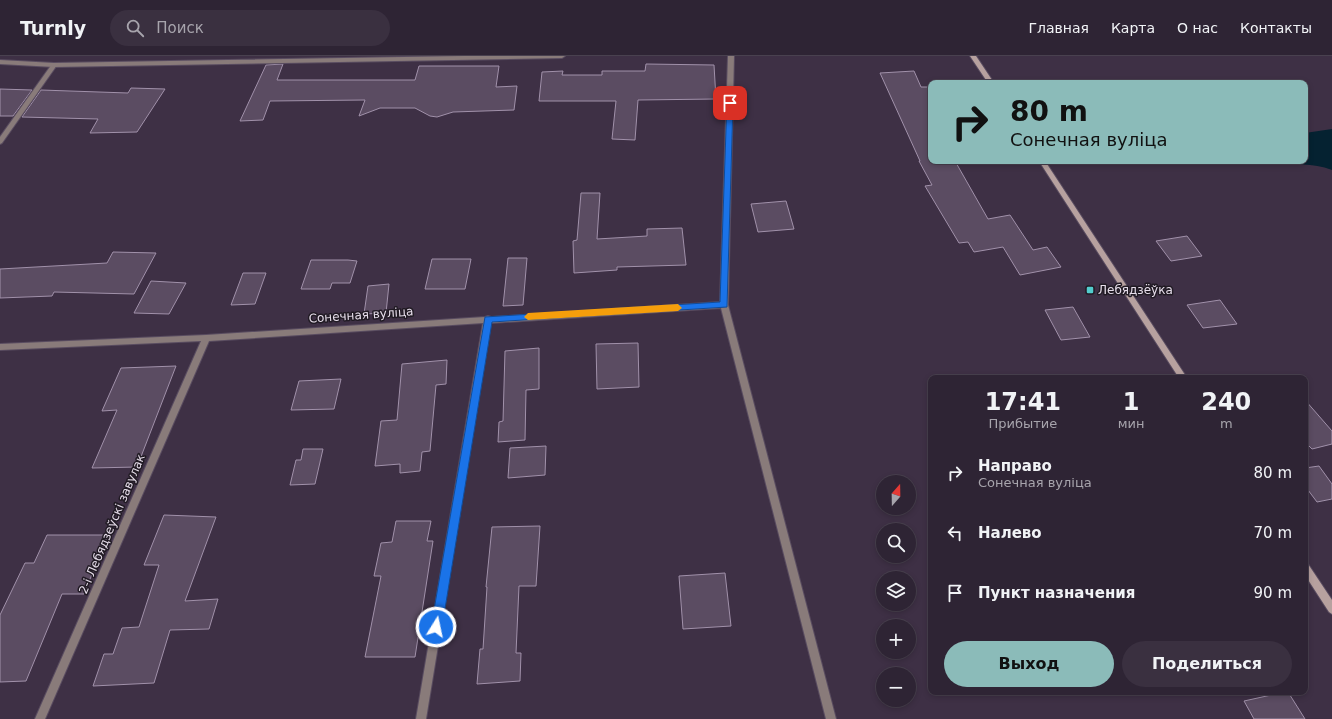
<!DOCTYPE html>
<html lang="ru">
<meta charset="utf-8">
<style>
:root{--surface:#2e2434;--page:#3a3040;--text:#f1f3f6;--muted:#a7a4ac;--line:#49414f;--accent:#8bbbb9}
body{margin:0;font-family:"DejaVu Sans",sans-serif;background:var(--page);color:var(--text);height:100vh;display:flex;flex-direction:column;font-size:15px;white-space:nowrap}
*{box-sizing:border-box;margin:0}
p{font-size:13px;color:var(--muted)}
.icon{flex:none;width:22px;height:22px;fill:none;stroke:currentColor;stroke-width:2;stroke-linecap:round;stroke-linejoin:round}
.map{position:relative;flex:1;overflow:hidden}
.sheet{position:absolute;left:928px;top:319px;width:380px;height:320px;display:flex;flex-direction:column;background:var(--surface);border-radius:8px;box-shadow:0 2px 6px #0003,0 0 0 1px var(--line)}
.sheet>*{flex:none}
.guide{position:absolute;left:928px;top:24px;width:380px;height:84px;border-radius:8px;box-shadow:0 2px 6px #0003,0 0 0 1px var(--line);background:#8bbbb9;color:#111;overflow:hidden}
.needle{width:26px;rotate:20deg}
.fabs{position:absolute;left:876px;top:419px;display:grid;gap:8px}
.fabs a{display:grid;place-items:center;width:40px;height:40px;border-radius:50%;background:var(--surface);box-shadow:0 2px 6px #0003,0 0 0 1px var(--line);font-size:20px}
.pin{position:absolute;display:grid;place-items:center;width:34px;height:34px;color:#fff;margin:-17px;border-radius:8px;box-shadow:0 2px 6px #0006}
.me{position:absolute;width:44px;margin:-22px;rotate:10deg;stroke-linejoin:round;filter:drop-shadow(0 0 3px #0008)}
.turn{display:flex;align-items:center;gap:14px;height:84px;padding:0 16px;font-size:18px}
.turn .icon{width:52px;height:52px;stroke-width:2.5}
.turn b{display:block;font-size:28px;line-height:34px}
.eta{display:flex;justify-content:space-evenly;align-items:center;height:68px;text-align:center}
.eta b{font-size:24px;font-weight:800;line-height:28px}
.primary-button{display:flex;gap:8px;margin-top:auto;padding:8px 16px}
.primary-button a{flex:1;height:46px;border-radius:24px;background:var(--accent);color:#111;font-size:16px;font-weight:800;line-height:46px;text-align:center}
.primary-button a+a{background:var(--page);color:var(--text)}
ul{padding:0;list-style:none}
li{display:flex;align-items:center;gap:12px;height:60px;padding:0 16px}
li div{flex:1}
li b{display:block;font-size:15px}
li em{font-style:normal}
header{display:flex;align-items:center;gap:24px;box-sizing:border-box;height:56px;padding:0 20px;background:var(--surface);border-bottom:1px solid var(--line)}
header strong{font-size:19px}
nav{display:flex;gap:22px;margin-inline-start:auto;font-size:14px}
.search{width:280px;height:36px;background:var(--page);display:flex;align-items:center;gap:10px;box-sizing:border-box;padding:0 14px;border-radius:22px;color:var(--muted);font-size:15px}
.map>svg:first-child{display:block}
.water{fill:#052231}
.building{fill:#5b4c62;stroke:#a191aa}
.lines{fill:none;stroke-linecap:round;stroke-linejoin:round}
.service-casing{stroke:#594c60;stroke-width:2}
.minor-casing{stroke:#594c60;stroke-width:2}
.secondary-casing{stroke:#594c60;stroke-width:2}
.service{fill:#897b7a;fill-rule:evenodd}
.minor{fill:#897b7a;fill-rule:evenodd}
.secondary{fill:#b7a19f;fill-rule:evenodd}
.route{fill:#1a73e8;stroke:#114b97}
.slow{fill:#f59e0b}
.poi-dot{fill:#52cdcd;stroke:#211b24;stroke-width:1.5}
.labels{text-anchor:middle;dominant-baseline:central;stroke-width:3;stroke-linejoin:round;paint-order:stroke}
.poi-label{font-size:12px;fill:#e7deeb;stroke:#211b24;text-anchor:start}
.street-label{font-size:12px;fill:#e7deeb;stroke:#211b24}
</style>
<header>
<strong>Turnly</strong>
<div class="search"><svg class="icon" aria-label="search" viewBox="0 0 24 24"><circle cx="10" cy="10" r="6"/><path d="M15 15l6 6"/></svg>Поиск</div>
<nav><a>Главная</a><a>Карта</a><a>О нас</a><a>Контакты</a></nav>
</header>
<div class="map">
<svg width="1332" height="663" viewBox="0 0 1332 663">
<rect width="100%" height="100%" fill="#3e3045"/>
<path class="water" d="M1332,73V114C1312,106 1294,110 1274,105H1305V77Z"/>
<path class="building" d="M283,8L277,24H415L419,10H499L496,31L517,30L514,54L453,56L437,61L430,60L415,52H380L359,60L365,44L270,45L263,64L240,65L266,9Z
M646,8L714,9L716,43L638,44L635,84L612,83L616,45H539L542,16L563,15L562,19H602V15H645Z
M914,15L921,31H931V105H955L988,163L1010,159L1033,194L1047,191L1061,211L1020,219L1003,191L974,196L968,186L959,187L925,130L932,129L919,105H920L880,17Z
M131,32L165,33L137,76L90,77L98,63L22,61L41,34L128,37Z
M0,33L32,34L13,60H0Z
M581,137H600L597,183L647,180V173L682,172L686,209L617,211V214L574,217L573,185L577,184Z
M786,145L794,173L758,176L751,148Z
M1187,180L1202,200L1171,205L1156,185Z
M113,196L156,197L134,238L54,236L52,240L0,242V213L107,207Z
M508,202H527L523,249L503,250Z
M432,203H471L465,233H425Z
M311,204H348L357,205L350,227H332L330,233H301Z
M243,217H266L255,248L231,249Z
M151,225L186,227L169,258L134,257Z
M389,228L386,257L364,258L368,230Z
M1220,244L1237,268L1203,272L1187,249Z
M1073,251L1090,281L1061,284L1045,254Z
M638,287L639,331L597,333L596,288Z
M539,292V333L526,334L525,384L498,386L499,366L503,365L505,295Z
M447,304L446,328L436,329L430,395L422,396L420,415L400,417V408L375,410L381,365L397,364L402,308Z
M176,310L137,411L92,412L117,354L102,355L121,312Z
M341,323L334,353L291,354L299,325Z
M1305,344L1332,375V388L1312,393L1305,386Z
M546,390L545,419L508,422L510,392Z
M303,393H323L315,428L290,429L296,404H301Z
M1319,410L1332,428V443L1317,446L1305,430V412Z
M164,459L216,461L185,545L218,543L209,573L170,574L154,627L93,630L104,598H113L122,572L139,571L159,509H144Z
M396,465H431L427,485H433L415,601H365L381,520H374L381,487L392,486Z
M540,470L536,530H519L516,597H521L520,625L477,628L480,593H483L487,531H486L492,471Z
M47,479H108L84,538H62L26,625L0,626V559L25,507H34Z
M725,517L731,570L683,573L679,520Z
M1285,636H1288L1305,663H1254L1244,645Z"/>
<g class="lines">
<defs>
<path id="service" d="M54,7L57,9L2,87L0,88V81L52,8Z"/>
<path id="minor" d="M464,0H565L562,2L54,11L0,8V4L54,7Z
M728,0H734L728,249L836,663H826L721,252L491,267L426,663H416L483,267L209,285L45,663H35L201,285L0,294V288L206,279L485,261L488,260L491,261L720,246Z"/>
<path id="secondary" d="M970,0H976L994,27H988Z
M1039,105H1045L1187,322H1179Z
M1305,506L1308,508L1332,544V558L1329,556L1305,519Z"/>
</defs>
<use href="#service" class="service-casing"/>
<use href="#minor" class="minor-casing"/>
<use href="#secondary" class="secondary-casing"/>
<use href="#service" class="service"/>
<use href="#minor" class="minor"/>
<use href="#secondary" class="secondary"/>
</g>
<path class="route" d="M727,45H730L733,47L727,251L492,266L442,571L440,575L436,576L432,575L431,571L485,261L720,246Z"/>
<path class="slow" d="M678,248L682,252L678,255L528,264L524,261L528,257Z"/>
<rect class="poi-dot" x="1086" y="230" width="8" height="8" rx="2"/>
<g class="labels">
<g class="poi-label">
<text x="1098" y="234">Лебядзёўка</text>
</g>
<g class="street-label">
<text transform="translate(361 259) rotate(-4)">Сонечная вуліца</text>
<text transform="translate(112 468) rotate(-67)">2-і Лебядзеўскі завулак</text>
</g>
</g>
</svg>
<div class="fabs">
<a><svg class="needle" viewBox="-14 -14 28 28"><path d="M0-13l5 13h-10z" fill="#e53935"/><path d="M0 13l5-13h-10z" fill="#a7a4ac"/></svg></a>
<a><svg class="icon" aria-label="search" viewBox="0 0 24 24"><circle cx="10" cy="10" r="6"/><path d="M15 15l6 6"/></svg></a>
<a><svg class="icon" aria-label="layers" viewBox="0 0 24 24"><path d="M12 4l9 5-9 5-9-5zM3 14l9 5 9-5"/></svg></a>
<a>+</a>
<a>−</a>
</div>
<div class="pin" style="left:730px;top:47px;background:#d93025"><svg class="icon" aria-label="arrive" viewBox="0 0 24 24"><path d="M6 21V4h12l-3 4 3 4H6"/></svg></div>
<svg class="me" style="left:436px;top:571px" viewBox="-20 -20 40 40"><circle r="17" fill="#1a73e8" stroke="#fff" stroke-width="3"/><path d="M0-11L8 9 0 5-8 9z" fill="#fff"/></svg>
<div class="guide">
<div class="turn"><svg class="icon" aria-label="right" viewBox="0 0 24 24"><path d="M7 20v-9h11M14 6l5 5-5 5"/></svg><div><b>80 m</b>Сонечная вуліца</div></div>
</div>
<section class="sheet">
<div class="eta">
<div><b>17:41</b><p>Прибытие</p></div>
<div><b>1</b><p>мин</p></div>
<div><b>240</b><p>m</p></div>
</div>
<ul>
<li><svg class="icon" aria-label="right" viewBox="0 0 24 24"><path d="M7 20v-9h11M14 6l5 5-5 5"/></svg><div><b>Направо</b><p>Сонечная вуліца</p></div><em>80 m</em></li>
<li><svg class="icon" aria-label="left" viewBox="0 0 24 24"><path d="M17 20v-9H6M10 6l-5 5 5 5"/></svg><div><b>Налево</b></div><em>70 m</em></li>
<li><svg class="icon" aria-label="arrive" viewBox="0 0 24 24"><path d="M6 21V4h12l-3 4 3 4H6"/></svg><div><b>Пункт назначения</b></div><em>90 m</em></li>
</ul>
<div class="primary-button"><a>Выход</a><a>Поделиться</a></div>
</section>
</div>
